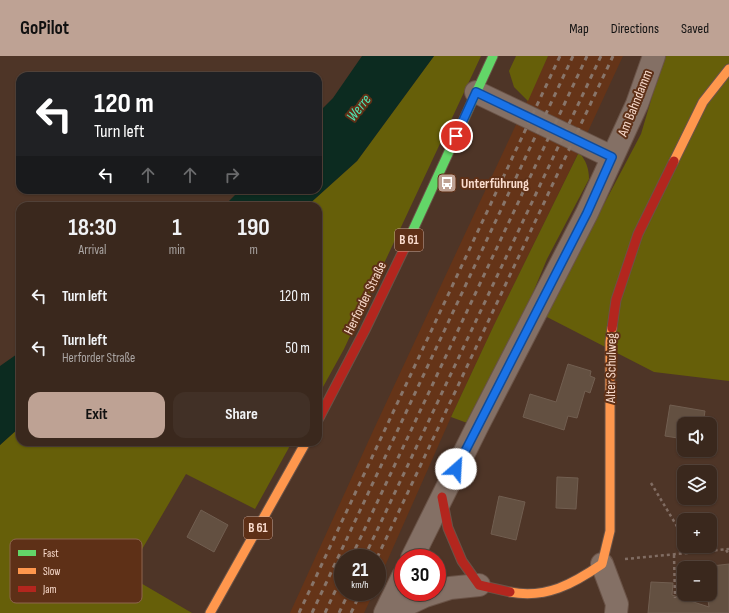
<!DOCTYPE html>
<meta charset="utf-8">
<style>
:root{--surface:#3a281d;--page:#413026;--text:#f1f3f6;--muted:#aba6a4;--line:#54443b;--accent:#bea294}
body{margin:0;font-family:"Sofia Sans Condensed",sans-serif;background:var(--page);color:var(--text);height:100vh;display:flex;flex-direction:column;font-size:15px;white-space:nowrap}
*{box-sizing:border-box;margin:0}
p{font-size:13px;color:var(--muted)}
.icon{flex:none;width:22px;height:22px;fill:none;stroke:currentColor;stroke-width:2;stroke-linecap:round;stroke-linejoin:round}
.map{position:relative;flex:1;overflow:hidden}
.drawer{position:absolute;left:16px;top:146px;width:306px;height:244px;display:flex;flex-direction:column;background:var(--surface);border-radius:12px;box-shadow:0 1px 3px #0004,0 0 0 1px var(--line)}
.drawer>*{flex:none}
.banner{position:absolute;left:16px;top:16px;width:306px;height:122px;border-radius:12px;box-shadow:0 1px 3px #0004,0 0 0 1px var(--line);background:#202124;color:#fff;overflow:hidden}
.controls{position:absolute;left:677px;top:361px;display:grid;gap:8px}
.controls a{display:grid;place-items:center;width:40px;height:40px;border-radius:8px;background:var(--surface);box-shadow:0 1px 3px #0004,0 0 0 1px var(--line);font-size:20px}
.speed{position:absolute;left:334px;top:493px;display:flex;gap:8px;font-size:20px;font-weight:700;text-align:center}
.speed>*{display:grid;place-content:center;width:52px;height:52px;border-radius:50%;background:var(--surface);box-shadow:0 1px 3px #0004,0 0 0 1px var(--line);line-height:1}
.speed small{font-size:10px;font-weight:400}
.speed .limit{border:6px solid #d22;background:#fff;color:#111}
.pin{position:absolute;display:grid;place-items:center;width:34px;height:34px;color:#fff;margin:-17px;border:2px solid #fff;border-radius:50%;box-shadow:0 1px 4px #0007}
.me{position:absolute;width:44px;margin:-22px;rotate:26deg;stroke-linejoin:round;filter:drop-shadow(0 0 3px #0008)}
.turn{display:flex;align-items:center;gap:14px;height:84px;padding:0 12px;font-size:18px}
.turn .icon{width:52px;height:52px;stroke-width:2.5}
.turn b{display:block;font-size:28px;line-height:34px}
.lanes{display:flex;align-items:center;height:38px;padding:0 12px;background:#0003;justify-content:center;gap:20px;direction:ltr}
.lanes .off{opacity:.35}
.eta{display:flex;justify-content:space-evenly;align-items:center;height:68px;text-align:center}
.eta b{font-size:24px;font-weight:700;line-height:28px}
.primary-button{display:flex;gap:8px;margin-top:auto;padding:8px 12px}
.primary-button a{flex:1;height:46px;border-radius:12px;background:var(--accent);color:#111;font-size:16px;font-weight:700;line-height:46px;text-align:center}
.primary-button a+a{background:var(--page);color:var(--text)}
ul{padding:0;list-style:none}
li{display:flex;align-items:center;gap:12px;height:52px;padding:0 12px}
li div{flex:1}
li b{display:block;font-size:15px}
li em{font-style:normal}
header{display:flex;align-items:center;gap:24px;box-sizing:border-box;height:56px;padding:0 20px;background:var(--accent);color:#111}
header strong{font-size:19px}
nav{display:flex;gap:22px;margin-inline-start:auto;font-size:14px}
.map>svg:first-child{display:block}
.built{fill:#653418}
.green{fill:#665f09}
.water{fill:#0c2b20}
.building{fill:#635041;stroke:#715e50}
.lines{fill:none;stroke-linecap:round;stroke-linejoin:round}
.street-casing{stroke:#6a5347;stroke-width:24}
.fast-casing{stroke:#6a5347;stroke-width:11}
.slow-casing{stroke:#6a5347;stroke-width:11}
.jam-casing{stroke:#6a5347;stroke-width:11}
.path{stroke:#816d63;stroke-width:2.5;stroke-dasharray:3 3;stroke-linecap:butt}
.street{stroke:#847065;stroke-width:22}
.fast{stroke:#63d668;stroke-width:9}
.slow{stroke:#ff974d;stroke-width:9}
.jam{stroke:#b3261e;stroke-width:9}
.rail{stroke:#88756a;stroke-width:3;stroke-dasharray:5 5;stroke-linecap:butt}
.route-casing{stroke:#114b97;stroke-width:10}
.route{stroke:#1a73e8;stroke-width:7}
.labels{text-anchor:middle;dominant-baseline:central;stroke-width:4;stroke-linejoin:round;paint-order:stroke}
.shield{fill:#5e3017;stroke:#cba897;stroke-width:1}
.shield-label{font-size:13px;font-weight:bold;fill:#fadcce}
.street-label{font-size:14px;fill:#fadcce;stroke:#5e3017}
.poi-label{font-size:14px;font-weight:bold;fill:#fadcce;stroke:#5e3017;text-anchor:start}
.water-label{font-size:15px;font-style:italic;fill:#4ee5b3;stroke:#5e3017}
.key{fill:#5e3017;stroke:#8d644e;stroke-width:1}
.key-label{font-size:11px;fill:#fadcce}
</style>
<header>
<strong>GoPilot</strong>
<nav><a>Map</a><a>Directions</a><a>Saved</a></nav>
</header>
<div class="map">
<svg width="729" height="557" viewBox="0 0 729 557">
<rect width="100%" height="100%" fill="#4e3527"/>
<path class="built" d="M548,0H623L571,112L494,269L451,361L377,528V502H343V536H374L364,557H290L373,375Z"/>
<path class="green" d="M434,0H481L344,293L318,340V150H307L357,105Z
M516,0H548L528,45L514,31L509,15Z
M664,0H729V325L654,316L545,260L641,78Z
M579,96C586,105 589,112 589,123L547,203L516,277L470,368L451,361L494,269Z
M20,371V386H292L255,453L186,418L127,519L192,557H0V389Z"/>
<path class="water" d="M362,0H434L357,105L307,150H224L240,134H318V57L333,42Z
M20,296V371L0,389V310Z"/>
<path class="building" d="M568,308L591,315L590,320L595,322L590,337L585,335L577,362L568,360L564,374L523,361L530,338L556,346Z
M670,349L705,355L703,368H684V383L665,380Z
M557,421L578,422L576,453L556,452Z
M499,440L525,446L516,484L491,478Z
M201,454L228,469L214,496L187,481Z
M729,508V557H648L651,526L673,527L672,539L709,551L707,538H710V512L703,511Z"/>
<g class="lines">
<defs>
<path id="street" d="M476,36L612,101
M412,502L477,371L587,157L637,48L654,0
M602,508L617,548L616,557
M385,557L403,520
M389,557L425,540L450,532L479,529"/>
<path id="fast" d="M407,187L493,0"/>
<path id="slow" d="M674,105L703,46L729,13
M510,536C546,543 573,528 602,508L610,475V286L612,272
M210,557L306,386"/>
<path id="jam" d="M612,272L616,244L638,178L674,105
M318,364L365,274L407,187
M442,441L448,472L462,505L479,529L510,536"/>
</defs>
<use href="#street" class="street-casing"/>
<use href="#fast" class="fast-casing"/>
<use href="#slow" class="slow-casing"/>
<use href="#jam" class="jam-casing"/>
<path class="path" d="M651,427L684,482
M700,490L701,496
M726,494L729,498
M674,499L675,542
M625,503L729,493"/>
<use href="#street" class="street"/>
<use href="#fast" class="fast"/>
<use href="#slow" class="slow"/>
<use href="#jam" class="jam"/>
<path class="rail" d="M351,502L587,0
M364,502L601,0
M377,502L613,0
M299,557L560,0
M312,557L573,0
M325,557L343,518
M339,557L349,536
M351,557L361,536"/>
</g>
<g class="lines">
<defs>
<path id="route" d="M456,413L587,157L612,101L476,36L456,80"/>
</defs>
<use href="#route" class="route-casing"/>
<use href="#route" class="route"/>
</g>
<defs>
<symbol id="bus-square" viewBox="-11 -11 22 22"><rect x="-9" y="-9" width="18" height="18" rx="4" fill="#bea294" stroke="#5e3017"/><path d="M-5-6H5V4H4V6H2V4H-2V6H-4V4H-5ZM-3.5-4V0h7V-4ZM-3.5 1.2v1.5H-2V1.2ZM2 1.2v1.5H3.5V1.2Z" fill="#fff"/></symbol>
</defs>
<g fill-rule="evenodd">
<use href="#bus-square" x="436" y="116" width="22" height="22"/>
</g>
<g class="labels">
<g class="shield">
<rect x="395" y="173" width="28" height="22" rx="3"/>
<rect x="244" y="461" width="28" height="22" rx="3"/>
</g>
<g class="shield-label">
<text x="409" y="184">B 61</text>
<text x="258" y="472">B 61</text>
</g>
<g class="street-label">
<text transform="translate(635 47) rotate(-68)">Am Bahndamm</text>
<text transform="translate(365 242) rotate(-64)">Herforder Straße</text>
<text transform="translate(611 312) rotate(-89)">Alter Schulweg</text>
</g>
<g class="poi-label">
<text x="461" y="127">Unterführung</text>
</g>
<g class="water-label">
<text transform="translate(359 52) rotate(-52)">Werre</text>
</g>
</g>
<rect x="10" y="483" width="132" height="64" rx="6" class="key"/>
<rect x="18" y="494" width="18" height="6" fill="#63d668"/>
<rect x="18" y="512" width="18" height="6" fill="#ff974d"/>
<rect x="18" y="530" width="18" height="6" fill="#b3261e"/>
<g class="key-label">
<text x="43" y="501">Fast</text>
<text x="43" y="519">Slow</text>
<text x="43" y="537">Jam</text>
</g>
</svg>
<div class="controls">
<a><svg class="icon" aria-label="sound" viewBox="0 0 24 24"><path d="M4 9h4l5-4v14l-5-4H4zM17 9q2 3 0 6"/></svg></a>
<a><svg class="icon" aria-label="layers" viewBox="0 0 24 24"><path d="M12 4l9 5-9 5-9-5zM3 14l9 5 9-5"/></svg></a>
<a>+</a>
<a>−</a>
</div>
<div class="speed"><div>21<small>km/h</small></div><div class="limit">30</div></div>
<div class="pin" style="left:456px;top:80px;background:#d93025"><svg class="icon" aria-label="arrive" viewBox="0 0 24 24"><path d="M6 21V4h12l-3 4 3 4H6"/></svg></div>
<svg class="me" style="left:456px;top:413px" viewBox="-20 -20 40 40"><circle r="19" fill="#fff"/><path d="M0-13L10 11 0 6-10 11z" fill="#1a73e8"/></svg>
<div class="banner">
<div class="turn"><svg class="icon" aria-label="left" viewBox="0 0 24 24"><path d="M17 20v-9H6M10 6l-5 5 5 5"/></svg><div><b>120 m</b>Turn left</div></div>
<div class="lanes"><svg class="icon" aria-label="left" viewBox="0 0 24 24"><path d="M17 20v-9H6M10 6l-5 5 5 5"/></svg><svg class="icon off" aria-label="ahead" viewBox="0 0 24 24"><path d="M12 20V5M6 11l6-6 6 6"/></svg><svg class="icon off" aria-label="ahead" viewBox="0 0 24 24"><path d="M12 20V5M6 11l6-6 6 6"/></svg><svg class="icon off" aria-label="right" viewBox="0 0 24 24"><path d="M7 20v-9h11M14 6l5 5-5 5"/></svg></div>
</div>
<section class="drawer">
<div class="eta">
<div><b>18:30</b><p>Arrival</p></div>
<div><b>1</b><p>min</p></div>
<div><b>190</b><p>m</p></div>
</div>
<ul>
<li><svg class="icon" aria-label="left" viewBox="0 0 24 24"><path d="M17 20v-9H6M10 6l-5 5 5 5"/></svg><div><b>Turn left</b></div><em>120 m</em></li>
<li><svg class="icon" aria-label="left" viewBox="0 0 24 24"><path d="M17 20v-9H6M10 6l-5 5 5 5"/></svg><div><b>Turn left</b><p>Herforder Straße</p></div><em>50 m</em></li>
</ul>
<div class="primary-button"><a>Exit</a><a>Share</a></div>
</section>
</div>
